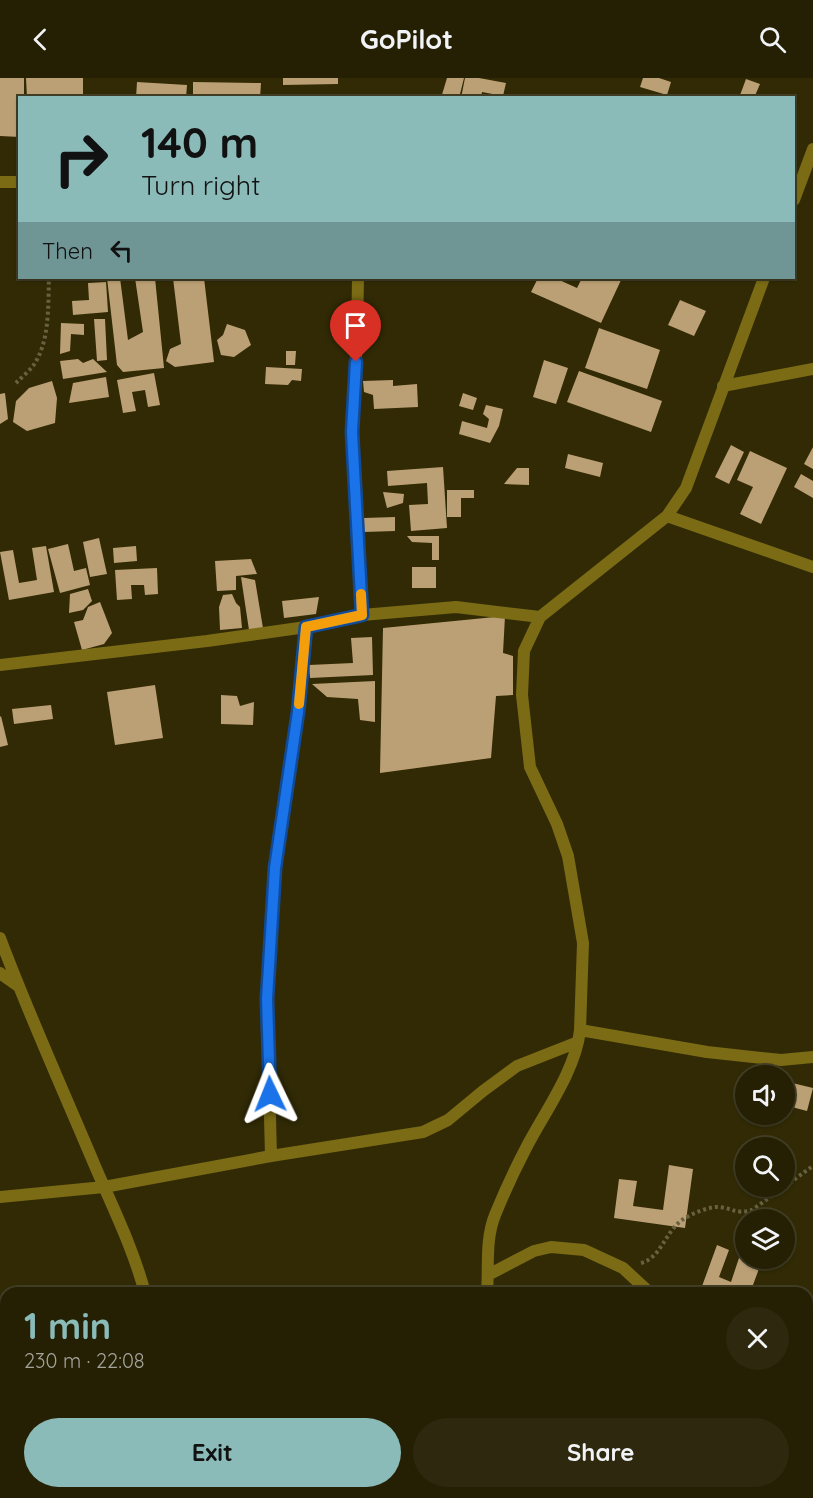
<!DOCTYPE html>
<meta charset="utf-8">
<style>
:root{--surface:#252004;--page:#2d280e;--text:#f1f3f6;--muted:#a3a39a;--line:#423e26;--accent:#8bbbb9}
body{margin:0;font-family:Quicksand,sans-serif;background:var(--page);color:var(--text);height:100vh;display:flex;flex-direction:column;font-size:22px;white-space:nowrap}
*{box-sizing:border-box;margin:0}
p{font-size:20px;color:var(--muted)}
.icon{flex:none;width:33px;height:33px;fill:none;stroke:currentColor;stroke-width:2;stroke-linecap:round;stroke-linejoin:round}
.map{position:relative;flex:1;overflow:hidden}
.sheet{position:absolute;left:0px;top:1209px;width:813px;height:212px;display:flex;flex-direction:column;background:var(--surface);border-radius:18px 18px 0 0;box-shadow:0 2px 4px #0004,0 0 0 2px var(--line)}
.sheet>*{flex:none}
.banner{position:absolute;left:18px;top:18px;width:777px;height:183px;border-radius:0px;box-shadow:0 2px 4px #0004,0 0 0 2px var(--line);background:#8bbbb9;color:#111;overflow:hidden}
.controls{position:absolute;left:735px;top:987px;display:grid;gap:12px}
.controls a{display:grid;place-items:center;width:60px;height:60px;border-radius:50%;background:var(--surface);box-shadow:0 2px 4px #0004,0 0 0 2px var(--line);font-size:30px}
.pin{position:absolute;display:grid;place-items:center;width:51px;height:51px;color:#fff;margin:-62px -26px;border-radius:50% 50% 50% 0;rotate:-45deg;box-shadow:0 0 6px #0007}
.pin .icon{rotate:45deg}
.me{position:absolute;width:66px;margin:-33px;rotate:358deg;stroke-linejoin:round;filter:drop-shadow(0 0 4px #0008)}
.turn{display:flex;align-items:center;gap:21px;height:126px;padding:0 24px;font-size:27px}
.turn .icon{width:78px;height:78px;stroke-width:2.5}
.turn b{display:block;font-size:42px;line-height:51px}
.then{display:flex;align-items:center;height:57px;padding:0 24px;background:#0003;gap:12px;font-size:22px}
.round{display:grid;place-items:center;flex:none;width:63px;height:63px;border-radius:32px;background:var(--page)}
.head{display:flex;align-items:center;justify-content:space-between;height:102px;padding:0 24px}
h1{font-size:36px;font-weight:700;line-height:45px;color:var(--accent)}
.primary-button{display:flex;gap:12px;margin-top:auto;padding:12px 24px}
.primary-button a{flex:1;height:69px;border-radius:36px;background:var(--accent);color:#111;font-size:24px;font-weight:700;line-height:69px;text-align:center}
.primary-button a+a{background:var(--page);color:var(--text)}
header{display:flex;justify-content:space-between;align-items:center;height:78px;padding:0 24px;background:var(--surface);font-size:27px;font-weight:700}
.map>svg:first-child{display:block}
.building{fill:#bca075}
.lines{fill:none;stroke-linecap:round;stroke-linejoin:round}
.path{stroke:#676140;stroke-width:4;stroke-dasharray:3 3;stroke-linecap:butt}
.minor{stroke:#7a6b14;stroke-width:12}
.route-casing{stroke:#114b97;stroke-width:15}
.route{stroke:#1a73e8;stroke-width:10}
.slow{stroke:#f59e0b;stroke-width:10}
</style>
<header><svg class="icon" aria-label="back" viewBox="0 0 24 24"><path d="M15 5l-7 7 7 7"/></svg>GoPilot<svg class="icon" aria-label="search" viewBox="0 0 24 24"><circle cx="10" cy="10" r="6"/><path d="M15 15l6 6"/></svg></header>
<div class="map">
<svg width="813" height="1420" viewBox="0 0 813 1420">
<rect width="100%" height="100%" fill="#312a05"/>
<path class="building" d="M0,0H24V20H20V59L0,58Z
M26,0H83V20H27Z
M283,0H338V6L283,7Z
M447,0H464L459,20H441Z
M465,0H479L506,5L503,18L482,14L481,20H461Z
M643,0H659L671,4L667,17L640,9Z
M746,1L760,6L754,20H739Z
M137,4L187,7L186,20H136Z
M193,4L261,5L260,20H193Z
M107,200H120L128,262L143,254L135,200H155L164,290L123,294L117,287Z
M173,200H204L214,284L175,289L166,283L170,271L181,266Z
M538,200H555L577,210L582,200H622L601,245L531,214Z
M106,204L108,234L73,237L72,223L89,222L88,205Z
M680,222L706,233L694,258L668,247Z
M94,241H105L107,282L97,283Z
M61,245L84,246V257L71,256L70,273L60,276Z
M227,246L245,252L251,267L234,279L221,277L217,262L223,257Z
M599,250L660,272L647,311L585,290Z
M286,273H296L295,287H286Z
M78,281L83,285L93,281L107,294L63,301L60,283Z
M544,282L568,290L556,326L533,319Z
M266,289L302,291L301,303L292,302L288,307L265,306Z
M579,293L662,323L651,354L567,324Z
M154,295L160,327L148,329L145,312L132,314L136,333L123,335L117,302Z
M106,299L109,319L69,325L73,305Z
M393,302V308L417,306L418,329L374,331L373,317L364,314L363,303Z
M52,303L57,320L55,345L27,353L13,344L16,323L29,310Z
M5,315L8,341L0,346V316Z
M463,315L477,320L473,332L459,328Z
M486,327L503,331L499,348L490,365L459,356L462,343L487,350L489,341L483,336Z
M731,367L744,374L729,406L715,399Z
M813,369V391L804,386Z
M750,373L787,390L761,446L740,436L753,409L737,402Z
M568,376L603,385L600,399L565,390Z
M443,389L447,450L411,453L409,427L428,426L427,405L388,408L387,393Z
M517,390H529V407L504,406Z
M801,396L813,403V420L794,409Z
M447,412H474V420H461V439H447Z
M383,414L404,416L403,425L387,430Z
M395,439V453L364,454V440Z
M407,458H439V482H432V465L412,464Z
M99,460L107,496L90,499L83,464Z
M68,466L74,493L86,490L90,507L60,515L48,471Z
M46,468L54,514L9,522L0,474L13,472L19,505L37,502L32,470Z
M136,468L137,483L114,485L113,470Z
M251,481L257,496L236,498V512L217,513L215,483Z
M412,489H436V510H412Z
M157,490L158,516L145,517L144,507H131L132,521L117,522L115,492Z
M241,499L255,502L263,550L249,552Z
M88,511L92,523L83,532L69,535L70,516Z
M232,516L236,525L240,529L242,550L220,552L219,529L223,517Z
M319,519L316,536L284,540L282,523Z
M100,524L112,555L104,566L82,572L74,544L83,542L88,529Z
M505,538L503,575L513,578V617L496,618L491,680L380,695L383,550Z
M372,559L373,597L310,600L309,587L353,585L351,560Z
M375,603V644L360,642L358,621L327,619L312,606Z
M155,607L163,660L115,667L107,614Z
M221,617L237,618L240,628L254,624L253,647L221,646Z
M51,627L53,641L14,646L12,631Z
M1,638L8,667L0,669V639Z
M784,1003L813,1010L807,1033L784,1027Z
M669,1087L693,1091L685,1150L614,1140L619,1101L637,1103L633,1128L663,1132Z
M717,1167L729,1172L719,1199L731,1204L739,1180L760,1188L750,1215H710L701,1211Z
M807,1234L813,1237V1265L807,1262Z"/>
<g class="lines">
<path class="path" d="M16,305C21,300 28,294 33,288C50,264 48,228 49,200
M641,1185C661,1180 665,1154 682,1142C691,1136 705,1130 716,1129C731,1129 736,1137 752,1132L813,1088"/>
<path class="minor" d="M0,104H20
M794,122L813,71
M358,200L357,260L352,354L362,537
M723,308L813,291
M667,438L813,489
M0,587L207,563L306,549L362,537L456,529L540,539
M0,860C29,937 63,1012 95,1088C113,1130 133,1170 145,1215
M0,895L18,908
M580,952L707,974L781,982L813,979
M271,1078L267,921L270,858L275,790L298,634L306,549
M0,1119L104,1109L271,1078L423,1054L448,1042L483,1013L517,988L578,964
M488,1197L534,1173L551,1169L584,1172L623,1190L650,1215
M487,1215C489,1189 485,1162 495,1137C504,1115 515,1091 526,1070C544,1035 576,992 580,952L583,865L568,778L557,746L530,689L522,617L524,573L540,539L667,438L686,410L764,200
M807,1343L813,1341
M0,1350L6,1349
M227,1414V1420
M399,1414L406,1420
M683,1420L695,1414"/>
</g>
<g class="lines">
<defs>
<path id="route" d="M270,1016L267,921L275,790L298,634L306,549L362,537L352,354L356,284"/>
</defs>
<use href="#route" class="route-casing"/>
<use href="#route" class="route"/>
<path class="slow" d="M299,626L306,549L362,537L361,516"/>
</g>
</svg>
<div class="controls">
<a><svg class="icon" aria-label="sound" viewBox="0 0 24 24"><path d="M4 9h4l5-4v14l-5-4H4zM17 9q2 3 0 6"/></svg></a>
<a><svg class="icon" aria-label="search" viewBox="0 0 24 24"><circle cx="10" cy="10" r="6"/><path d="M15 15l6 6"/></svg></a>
<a><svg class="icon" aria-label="layers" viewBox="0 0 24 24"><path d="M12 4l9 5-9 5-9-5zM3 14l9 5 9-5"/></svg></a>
</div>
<div class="pin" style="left:356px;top:284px;background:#d93025"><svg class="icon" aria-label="arrive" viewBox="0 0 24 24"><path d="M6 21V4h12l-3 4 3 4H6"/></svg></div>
<svg class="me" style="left:270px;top:1016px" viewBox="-20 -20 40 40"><path d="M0-17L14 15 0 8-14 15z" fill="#1a73e8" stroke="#fff" stroke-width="4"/></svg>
<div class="banner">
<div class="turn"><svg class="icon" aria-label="right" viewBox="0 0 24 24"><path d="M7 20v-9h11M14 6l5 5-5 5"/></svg><div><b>140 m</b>Turn right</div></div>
<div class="then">Then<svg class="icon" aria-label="left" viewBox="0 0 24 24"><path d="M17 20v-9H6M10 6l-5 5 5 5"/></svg></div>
</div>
<section class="sheet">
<div class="head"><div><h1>1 min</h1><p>230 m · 22:08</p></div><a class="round"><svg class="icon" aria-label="close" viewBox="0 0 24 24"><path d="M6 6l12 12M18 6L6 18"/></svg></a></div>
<div class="primary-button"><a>Exit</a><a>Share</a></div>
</section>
</div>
